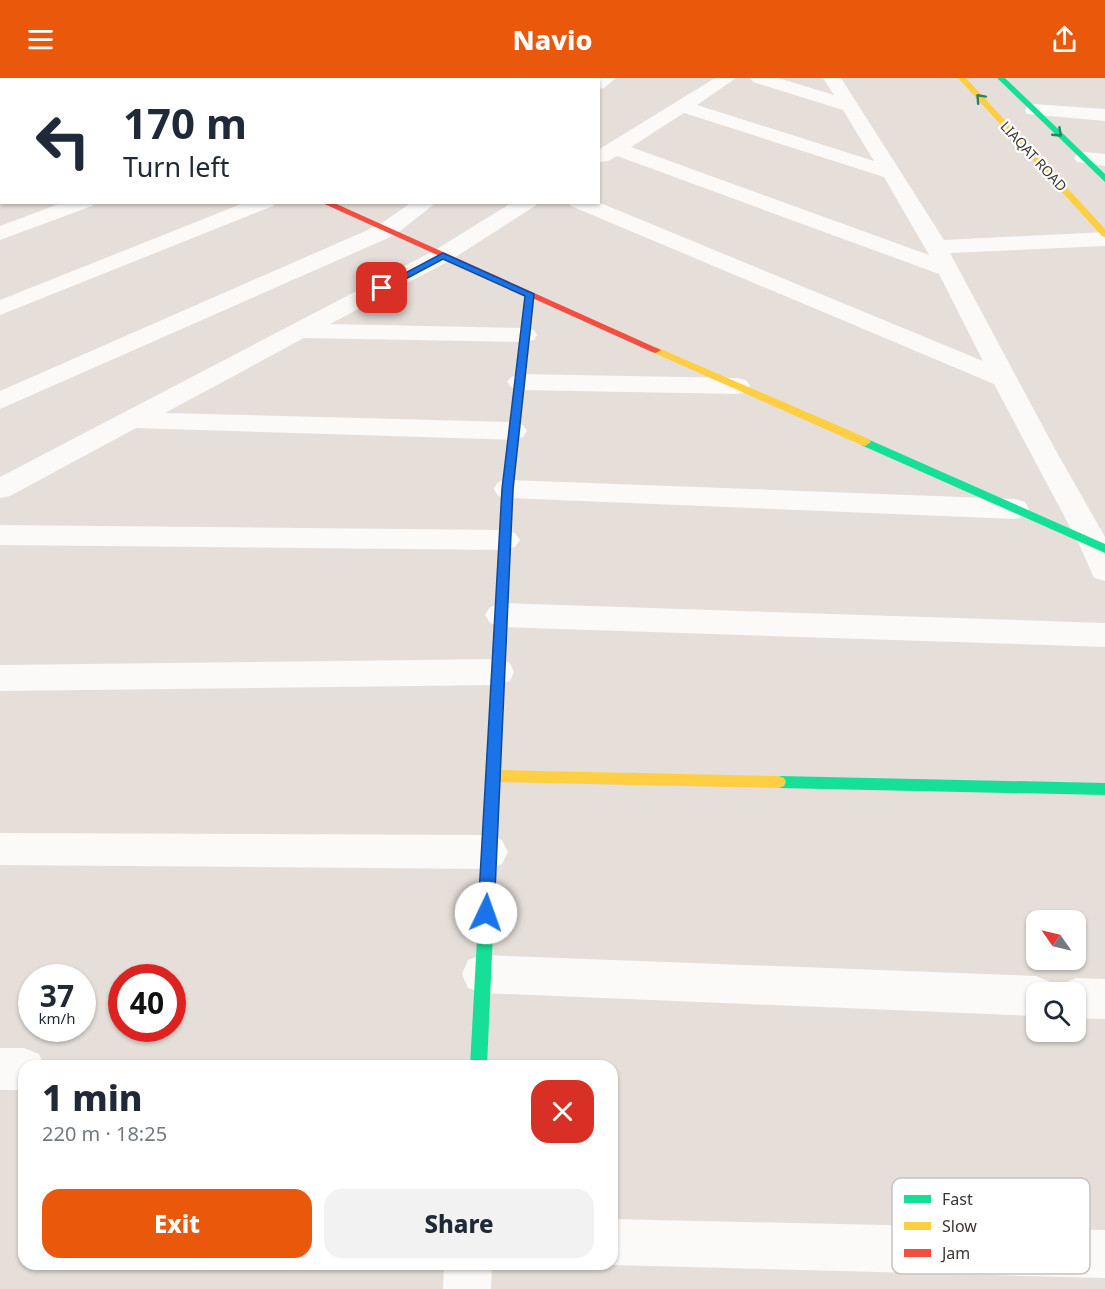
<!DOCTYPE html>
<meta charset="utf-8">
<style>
:root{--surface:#fff;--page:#f2f2f3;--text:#1f2937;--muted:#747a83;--accent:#ea580c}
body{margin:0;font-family:"Noto Sans",sans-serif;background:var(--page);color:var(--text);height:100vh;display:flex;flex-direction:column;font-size:22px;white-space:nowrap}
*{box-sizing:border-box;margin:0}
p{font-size:20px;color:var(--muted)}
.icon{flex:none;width:33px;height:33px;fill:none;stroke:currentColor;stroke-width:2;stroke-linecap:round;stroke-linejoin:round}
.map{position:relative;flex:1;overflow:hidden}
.sheet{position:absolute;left:18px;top:982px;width:600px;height:210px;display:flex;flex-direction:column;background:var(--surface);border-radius:18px;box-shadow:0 2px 4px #0004}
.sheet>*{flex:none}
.guide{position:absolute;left:0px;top:0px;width:600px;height:126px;box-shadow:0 2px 4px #0004;background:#fff;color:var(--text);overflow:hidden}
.needle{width:39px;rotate:304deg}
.fabs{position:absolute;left:1026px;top:832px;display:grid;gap:12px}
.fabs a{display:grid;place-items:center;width:60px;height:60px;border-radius:12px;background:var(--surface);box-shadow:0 2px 4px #0004;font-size:30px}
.speed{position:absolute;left:18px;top:886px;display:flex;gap:12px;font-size:30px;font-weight:700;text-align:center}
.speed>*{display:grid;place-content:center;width:78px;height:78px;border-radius:50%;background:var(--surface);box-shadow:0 2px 4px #0004;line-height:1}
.speed small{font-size:15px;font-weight:400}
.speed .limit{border:9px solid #d22;background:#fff;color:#111}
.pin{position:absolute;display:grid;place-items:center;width:51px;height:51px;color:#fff;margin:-26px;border-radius:12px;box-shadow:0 3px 9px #0006}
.me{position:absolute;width:66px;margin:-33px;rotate:3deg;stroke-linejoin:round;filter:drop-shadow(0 0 4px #0008)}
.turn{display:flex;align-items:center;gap:21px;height:126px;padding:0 24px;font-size:27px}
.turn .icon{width:78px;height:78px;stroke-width:2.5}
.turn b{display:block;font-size:42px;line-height:51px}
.round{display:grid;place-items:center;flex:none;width:63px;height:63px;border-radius:18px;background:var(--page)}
.head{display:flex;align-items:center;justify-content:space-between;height:102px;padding:0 24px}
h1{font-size:36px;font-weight:800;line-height:45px}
.primary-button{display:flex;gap:12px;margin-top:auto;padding:12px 24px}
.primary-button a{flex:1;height:69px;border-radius:18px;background:var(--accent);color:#fff;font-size:24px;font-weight:800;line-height:69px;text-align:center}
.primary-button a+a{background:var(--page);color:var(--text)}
header{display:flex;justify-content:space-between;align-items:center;height:78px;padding:0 24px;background:var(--accent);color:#fff;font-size:27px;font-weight:800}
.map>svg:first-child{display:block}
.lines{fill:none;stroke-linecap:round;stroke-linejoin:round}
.street{fill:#fbfaf9;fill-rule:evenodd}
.fast{fill:#16e098;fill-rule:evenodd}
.slow{fill:#ffcf43;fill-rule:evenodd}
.jam{fill:#f24e42;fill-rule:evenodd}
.oneway{stroke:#2a825f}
.route{fill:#1a73e8;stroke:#114b97;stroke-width:1.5}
.labels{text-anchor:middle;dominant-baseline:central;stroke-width:4.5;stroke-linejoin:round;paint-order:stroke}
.far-street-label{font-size:14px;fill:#3a3531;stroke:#fff}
.key{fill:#fff;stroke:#c4c2c1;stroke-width:1.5}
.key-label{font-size:16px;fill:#3a3531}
</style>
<header><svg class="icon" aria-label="menu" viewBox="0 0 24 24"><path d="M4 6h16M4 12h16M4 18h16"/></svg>Navio<svg class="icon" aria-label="share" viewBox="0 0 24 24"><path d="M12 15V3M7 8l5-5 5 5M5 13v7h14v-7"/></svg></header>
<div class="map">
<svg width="1105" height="1211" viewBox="0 0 1105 1211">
<rect width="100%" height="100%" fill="#e5ded9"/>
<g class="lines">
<path class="street" d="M33,0H54L55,2H34Z
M85,0H104L105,2H86Z
M157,0H176L177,2H158Z
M210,0H230L209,2Z
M310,0H331L332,2H311Z
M465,0H485L464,2Z
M595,0H616L604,10L598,11V2H593Z
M715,0H736L697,27L874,83L843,32L753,4L750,0H778L834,17L823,0H841L944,162L1105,154V168L950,175L1055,371L1105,459V503L1094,500L1079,466L994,306L571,128L568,124H598L983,283L939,196L617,78L608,83L598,84V72ZM684,35L884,99L929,177L631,69Z
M1034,26L1105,31V43L1027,36L1025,32L1027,28Z
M1084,74L1105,76V88L1077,84L1074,80L1077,76Z
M0,79H2V92H0Z
M64,124H95L92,128L0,162V148Z
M246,124H276L273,128L0,237V222Z
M412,124H437L395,157L0,331V313L379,147Z
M513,124H538L535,128L451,182L330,246L525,250L534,252L537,257L534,262L525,264L304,260L165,335L514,344L523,347L527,353L523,359L514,362L136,350L10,418L0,420V399L435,172Z
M520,296L737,300L746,302L750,308L746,314L737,316L520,312L511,309L507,304L511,299Z
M508,402L1015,421L1025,424L1029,431L1025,438L1015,441L508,420L498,418L494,411L498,404Z
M0,447L505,452L515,455L520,462L515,469L505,472L0,467Z
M501,525L1105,545V569L501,549L490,545L485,537L490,529Z
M498,581L510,585L514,594L510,603L498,607L0,613V587Z
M0,755L489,757L502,762L508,774L502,786L489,791L0,787Z
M482,877L1036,898L1050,904L1055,915H1036V938L482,915L468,910L462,896L468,882Z
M1076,900L1105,901V941L1076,940V915H1058L1062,906Z
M0,970H24L39,976L44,988H24V1012H0Z
M612,1141L1105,1152V1200L612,1187L610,1186H612Z
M444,1186H492L491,1211H443Z"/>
<path class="fast" d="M997,0H1005L1105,96V104Z
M865,360L1105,466V475L861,367L859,364Z
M503,494L509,499L487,988H470L497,499Z
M779,698L1105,705V717L779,710L774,708L772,704L774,700Z"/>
<path class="slow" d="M958,0H966L1105,151V159L1102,158Z
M530,213L535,216L514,411L509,499L503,504L497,499L502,411L525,216Z
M656,269L869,361L871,364L865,368L861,367L652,274L651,272Z
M493,692L779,698L784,700L786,704L784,708L779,710L493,704L488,702L486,698L488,694Z"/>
<path class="jam" d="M320,124H332L661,272L656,275L652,274Z"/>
</g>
<defs><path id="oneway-chevron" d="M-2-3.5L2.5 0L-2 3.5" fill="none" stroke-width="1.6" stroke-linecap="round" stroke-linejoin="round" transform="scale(1.5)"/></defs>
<g class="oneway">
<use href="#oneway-chevron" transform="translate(980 20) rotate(-133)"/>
<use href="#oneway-chevron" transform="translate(1058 55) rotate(43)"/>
</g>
<path class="route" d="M443,175L534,216L513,411L494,835L491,840L486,842L480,840L478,835L502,411L525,218L443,181L385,212L377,210Z"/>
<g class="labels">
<g class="far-street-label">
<text transform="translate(1034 78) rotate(47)">LIAQAT ROAD</text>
</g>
</g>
<rect x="892" y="1100" width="198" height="96" rx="9" class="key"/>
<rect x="904" y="1117" width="27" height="8" fill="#16e098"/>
<rect x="904" y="1144" width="27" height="8" fill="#ffcf43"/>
<rect x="904" y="1171" width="27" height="8" fill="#f24e42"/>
<g class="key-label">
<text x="942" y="1127">Fast</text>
<text x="942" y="1154">Slow</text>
<text x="942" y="1181">Jam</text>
</g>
</svg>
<div class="fabs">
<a><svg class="needle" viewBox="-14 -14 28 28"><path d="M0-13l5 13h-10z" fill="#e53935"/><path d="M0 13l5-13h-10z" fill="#747a83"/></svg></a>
<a><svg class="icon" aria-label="search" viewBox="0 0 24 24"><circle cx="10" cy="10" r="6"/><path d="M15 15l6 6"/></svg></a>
</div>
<div class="speed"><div>37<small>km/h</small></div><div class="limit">40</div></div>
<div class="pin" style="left:382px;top:210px;background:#d93025"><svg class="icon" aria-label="arrive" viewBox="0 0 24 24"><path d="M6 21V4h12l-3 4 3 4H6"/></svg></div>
<svg class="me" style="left:486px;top:835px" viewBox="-20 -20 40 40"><circle r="19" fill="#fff"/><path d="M0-13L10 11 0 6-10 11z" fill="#1a73e8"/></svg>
<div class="guide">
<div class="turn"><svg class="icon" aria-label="left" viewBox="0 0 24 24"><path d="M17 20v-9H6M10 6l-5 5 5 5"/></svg><div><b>170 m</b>Turn left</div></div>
</div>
<section class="sheet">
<div class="head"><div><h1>1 min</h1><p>220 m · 18:25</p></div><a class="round" style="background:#d93025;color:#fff"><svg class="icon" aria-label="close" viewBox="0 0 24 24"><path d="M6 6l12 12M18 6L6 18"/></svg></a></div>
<div class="primary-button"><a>Exit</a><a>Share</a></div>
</section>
</div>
